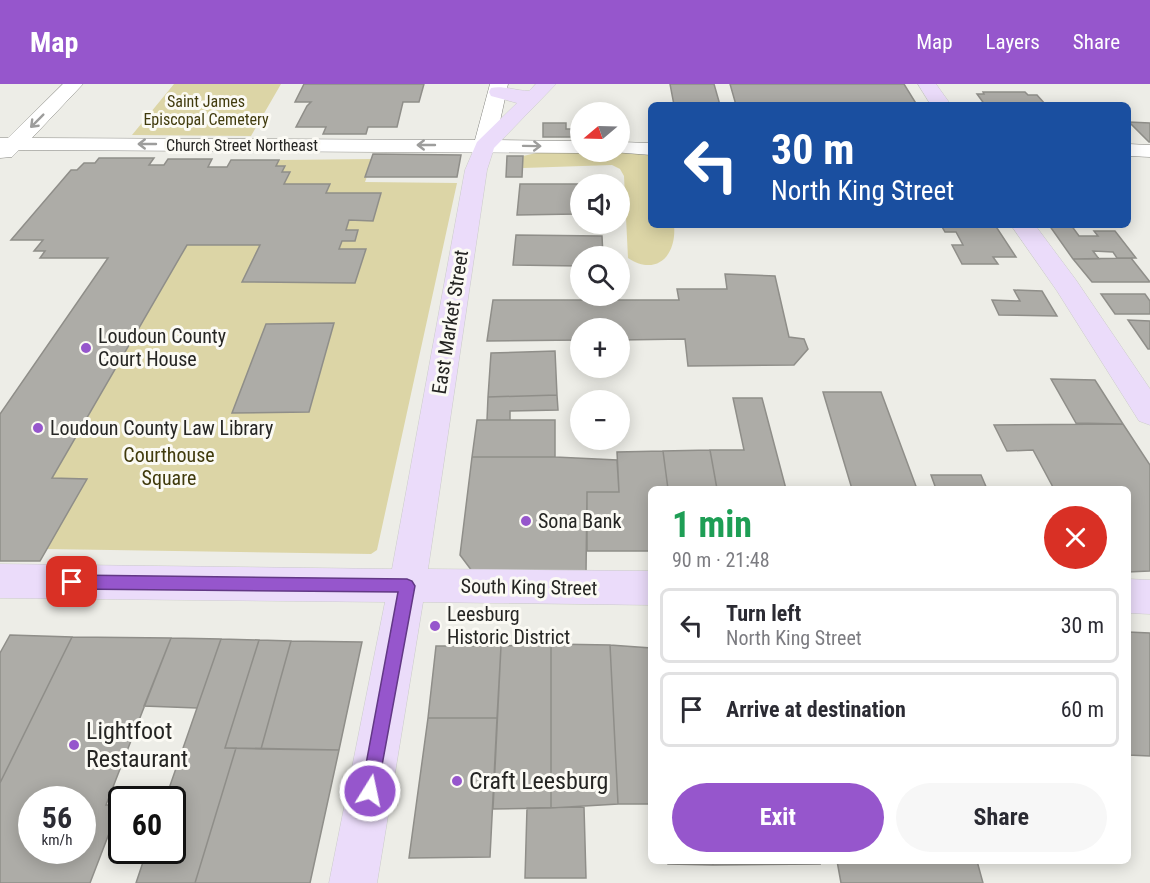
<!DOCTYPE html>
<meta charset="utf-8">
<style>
:root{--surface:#fff;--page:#f7f7f7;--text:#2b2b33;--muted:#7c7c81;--line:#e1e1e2;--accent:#9656cc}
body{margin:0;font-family:"Roboto Condensed",sans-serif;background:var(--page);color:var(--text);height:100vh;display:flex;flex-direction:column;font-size:22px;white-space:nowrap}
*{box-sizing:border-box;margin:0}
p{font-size:20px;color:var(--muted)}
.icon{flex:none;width:33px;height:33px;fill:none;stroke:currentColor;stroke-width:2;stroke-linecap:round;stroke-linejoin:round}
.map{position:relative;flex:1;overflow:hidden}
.side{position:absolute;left:648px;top:402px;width:483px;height:378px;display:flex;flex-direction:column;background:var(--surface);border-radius:9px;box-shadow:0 3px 15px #0003}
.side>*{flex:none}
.guide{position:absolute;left:648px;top:18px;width:483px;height:126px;border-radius:9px;box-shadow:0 3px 15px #0003;background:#1a4fa0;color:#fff;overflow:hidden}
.needle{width:39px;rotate:251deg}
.buttons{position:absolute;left:570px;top:18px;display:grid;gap:12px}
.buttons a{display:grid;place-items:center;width:60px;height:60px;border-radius:50%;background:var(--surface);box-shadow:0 3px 15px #0003;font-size:30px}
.speed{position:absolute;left:18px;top:702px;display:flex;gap:12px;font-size:30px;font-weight:700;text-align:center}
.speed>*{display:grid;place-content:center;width:78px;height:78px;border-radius:50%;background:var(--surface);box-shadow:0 3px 15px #0003;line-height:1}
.speed small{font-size:15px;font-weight:400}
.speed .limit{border:3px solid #111;border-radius:9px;background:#fff;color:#111}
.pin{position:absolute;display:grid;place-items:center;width:51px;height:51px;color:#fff;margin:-26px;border-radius:12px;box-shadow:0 3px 9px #0006}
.me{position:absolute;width:66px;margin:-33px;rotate:10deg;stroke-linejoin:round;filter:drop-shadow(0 0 4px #0008)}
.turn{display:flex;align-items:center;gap:21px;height:126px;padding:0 24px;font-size:27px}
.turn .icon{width:78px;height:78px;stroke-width:2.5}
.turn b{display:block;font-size:42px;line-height:51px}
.round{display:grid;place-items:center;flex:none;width:63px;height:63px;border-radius:32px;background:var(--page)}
.overview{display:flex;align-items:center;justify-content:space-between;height:102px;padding:0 24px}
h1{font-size:36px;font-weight:700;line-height:45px;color:#1e9e55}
.button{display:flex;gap:12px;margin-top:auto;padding:12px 24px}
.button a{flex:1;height:69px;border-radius:36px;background:var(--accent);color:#fff;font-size:24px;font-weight:700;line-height:69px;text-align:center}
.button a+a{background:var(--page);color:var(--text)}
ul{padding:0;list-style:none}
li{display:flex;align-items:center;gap:18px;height:75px;margin:0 12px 9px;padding:0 12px;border:3px solid var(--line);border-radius:9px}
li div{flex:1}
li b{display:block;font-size:22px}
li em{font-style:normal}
header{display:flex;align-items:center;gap:36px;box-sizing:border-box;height:84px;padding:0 30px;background:var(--accent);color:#fff}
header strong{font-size:28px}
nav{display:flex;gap:33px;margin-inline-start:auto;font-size:21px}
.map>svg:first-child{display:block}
.green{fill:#dcd5a6;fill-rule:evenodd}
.building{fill:#adaca7;stroke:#8f8e89;stroke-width:1.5;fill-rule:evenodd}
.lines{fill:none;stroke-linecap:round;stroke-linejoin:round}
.minor-casing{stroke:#858580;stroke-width:1}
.major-casing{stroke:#cbcbca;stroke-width:1}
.minor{fill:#fff;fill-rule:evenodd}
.major{fill:#ebdcfa;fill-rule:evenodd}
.oneway{stroke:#9d9d9c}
.route{fill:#9656cc;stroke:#623885;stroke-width:1.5}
.poi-dot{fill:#9656cc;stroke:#fbfaf4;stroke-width:2}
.labels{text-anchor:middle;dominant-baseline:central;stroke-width:6;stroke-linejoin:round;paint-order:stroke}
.far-park-label{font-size:16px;fill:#413b0d;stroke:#fbfaf4}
.far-street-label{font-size:16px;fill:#252523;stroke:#fbfaf4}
.street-label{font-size:20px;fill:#252523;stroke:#fbfaf4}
.poi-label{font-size:20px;fill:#252523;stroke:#fbfaf4;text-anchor:start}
.park-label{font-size:20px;fill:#413b0d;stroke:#fbfaf4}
.near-poi-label{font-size:24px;fill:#252523;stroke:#fbfaf4;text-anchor:start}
</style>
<header>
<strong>Map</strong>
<nav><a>Map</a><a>Layers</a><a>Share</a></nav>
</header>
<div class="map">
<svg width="1150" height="799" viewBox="0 0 1150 799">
<rect width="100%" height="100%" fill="#edede7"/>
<path class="green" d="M174,0H281L251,52L132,51Z
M541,68L651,69V141H674C677,171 657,193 628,174L624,92L620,85L612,81L523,84V72Z
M373,75L365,98L457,99L377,466L371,470L46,465L86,395L52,394L187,161H260L243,198L355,199L339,165L342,157H355L358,147L346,146L349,136H373L381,109H326L330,100H284L290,89L282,88L284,82H276L279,76ZM334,239L309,328L233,329L266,240Z"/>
<path class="building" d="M304,0H424L419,18H403L397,43H368L366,50H323L326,43H296L307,22L311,18H295Z
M670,0H714L720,21H674Z
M730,0H904L917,21H736Z
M983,8H1025L1028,11H1037L1046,21H985L977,10H984Z
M1129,38L1150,39V58H1149Z
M543,39H566V45H580V53H543Z
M373,70L461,71L457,93H365Z
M507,72H523L522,93H506Z
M99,74H154L149,81H164L168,75H212L208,83H227L231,76H279L276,82H285L282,88H290L284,100H330L326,109H381L373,137L349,136L346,146H358L355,157H342L339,165H366L355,199L242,198L260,161H187L52,394L87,395L40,477H0V330L108,174H40L45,167H34L43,156H11L71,86H77L84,79H95Z
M520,100H578L576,130L517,131Z
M941,141H995L1016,173H993L998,180H962L952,161H963L956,148H945Z
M1049,141H1071L1079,152H1098L1094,147H1115L1136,174H1117L1113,168L1093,167L1099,175H1073Z
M516,151L602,152L603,172H580V182L513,181Z
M1131,174L1150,198H1092L1073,175Z
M725,190L775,192L789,253L804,255L808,265L794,281L688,282L685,255L620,256V244H580V256L487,257L493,216H679L677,205H727Z
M1014,206L1042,207L1057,232L999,231L992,216L1020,217Z
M1101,210H1145L1150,217V230H1115Z
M1128,236L1150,237V265H1148Z
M334,239L309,328L232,329L266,240Z
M555,267L557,311L488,313L491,269Z
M1051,295L1095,296L1123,340L1076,339Z
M823,308H881L917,405H852Z
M557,311L558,326L510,327V336H487L488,313Z
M733,314H762L786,405H717L710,366H744Z
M477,336H555V373H472Z
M1123,340L1150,381V487L1128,488V405H1054L1033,366L1007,367L994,341Z
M710,366L717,405H668L663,367Z
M663,367L668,405H651V467H587V408H619L617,368Z
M472,373H555L617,376L619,408H587L586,489L472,487L460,471Z
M931,391H981L987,405H936Z
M1128,548L1150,549V672L1128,671Z
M10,551L72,553L0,699V569Z
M72,553L171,554L106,721H120L90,799H0V699ZM32,716H82V766H32Z
M171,554L221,555L197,624L144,622Z
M221,555L259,556L225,664H236L195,799H136L147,766H172V716H165Z
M259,556L291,557L261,665L225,664Z
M291,557L362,558L339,666L261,665Z
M551,560L610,561L618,720L551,724Z
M551,560V724L493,725L501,562Z
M610,561L651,564V720H618Z
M436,562H501L497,634H428Z
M428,634H497L490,773L409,774Z
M236,664L339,666L310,799H195Z
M584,723L586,794H525L527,724Z
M668,777H713V781L668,780Z
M713,777H819L820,780L713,781Z
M837,777H977L983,799H841Z"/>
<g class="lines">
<defs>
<path id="minor" d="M63,0H83L32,54L475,56L490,0H508L496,56L580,57V68H587L580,69L19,66L12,73L0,74V54H8Z
M620,58L651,59V71L613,68H620Z
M1128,60L1150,61V73L1128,72Z"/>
<path id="major" d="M536,0H556L494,64L487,86L428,485L651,487V521L423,518L377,799H329L385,518L0,514V480L392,485L465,86L477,58L517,19L491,12L489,8L491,4C503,1 516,7 529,7Z
M918,0H936L951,21H931Z
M1011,141H1035L1076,196L1150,305V341L1139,337L1057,207Z
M1128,495L1150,496V530L1128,529Z"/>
</defs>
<use href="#minor" class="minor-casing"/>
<use href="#major" class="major-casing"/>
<use href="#minor" class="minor"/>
<use href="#major" class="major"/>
</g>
<defs><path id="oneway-shaft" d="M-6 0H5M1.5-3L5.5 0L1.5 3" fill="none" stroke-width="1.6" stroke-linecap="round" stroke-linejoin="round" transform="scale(1.5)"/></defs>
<g class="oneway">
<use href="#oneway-shaft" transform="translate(37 37) rotate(135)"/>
<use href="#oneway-shaft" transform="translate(147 60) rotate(-180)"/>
<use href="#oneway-shaft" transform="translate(426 61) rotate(-180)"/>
<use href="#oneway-shaft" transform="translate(532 62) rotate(1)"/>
</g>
<path class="route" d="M72,491L407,495L412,497L415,502L376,714L370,717L363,714L361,707L398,508L72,505L67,503L64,498L67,493Z"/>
<g class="poi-dot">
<circle cx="86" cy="264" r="6"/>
<circle cx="38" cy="344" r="6"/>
<circle cx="526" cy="437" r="6"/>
<circle cx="435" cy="542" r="6"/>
<circle cx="74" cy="661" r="6"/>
<circle cx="457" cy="697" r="6"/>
</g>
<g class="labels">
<g class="far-park-label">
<text x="206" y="17">Saint James<tspan x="206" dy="18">Episcopal Cemetery</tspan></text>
</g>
<g class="far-street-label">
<text x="242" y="61">Church Street Northeast</text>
</g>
<g class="street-label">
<text transform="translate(450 238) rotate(-81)">East Market Street</text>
<text transform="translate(529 503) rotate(1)">South King Street</text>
</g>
<g class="poi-label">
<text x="98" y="252">Loudoun County<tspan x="98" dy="23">Court House</tspan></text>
<text x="50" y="344">Loudoun County Law Library</text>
<text x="538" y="437">Sona Bank</text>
<text x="447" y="530">Leesburg<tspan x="447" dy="23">Historic District</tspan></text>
</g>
<g class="park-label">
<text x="169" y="371">Courthouse<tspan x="169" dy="23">Square</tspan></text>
</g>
<g class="near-poi-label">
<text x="86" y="647">Lightfoot<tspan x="86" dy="28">Restaurant</tspan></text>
<text x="469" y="697">Craft Leesburg</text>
</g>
</g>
</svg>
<div class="buttons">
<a><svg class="needle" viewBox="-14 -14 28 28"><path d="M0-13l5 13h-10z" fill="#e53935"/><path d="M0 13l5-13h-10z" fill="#7c7c81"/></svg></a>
<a><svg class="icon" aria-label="sound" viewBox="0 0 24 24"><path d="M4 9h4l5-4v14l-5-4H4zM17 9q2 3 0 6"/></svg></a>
<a><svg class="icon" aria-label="search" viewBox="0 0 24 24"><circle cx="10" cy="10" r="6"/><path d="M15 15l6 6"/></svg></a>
<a>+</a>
<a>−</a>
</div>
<div class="speed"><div>56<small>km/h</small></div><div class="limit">60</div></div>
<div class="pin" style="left:72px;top:498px;background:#d93025"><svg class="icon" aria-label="arrive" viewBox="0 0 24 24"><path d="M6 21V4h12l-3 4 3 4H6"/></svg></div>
<svg class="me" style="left:370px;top:707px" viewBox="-20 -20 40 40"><circle r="17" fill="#9656cc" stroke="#fff" stroke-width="3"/><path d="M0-11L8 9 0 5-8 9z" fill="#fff"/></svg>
<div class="guide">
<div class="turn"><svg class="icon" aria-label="left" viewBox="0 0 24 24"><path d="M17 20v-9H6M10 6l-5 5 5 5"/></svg><div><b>30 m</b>North King Street</div></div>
</div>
<section class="side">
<div class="overview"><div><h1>1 min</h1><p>90 m · 21:48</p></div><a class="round" style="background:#d93025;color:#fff"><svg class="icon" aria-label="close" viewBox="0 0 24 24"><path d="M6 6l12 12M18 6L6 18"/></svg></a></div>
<ul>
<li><svg class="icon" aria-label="left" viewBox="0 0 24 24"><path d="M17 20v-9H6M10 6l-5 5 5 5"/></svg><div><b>Turn left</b><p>North King Street</p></div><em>30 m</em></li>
<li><svg class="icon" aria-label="arrive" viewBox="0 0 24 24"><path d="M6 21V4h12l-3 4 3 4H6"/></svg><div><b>Arrive at destination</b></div><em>60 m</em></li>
</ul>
<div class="button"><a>Exit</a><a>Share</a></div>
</section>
</div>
